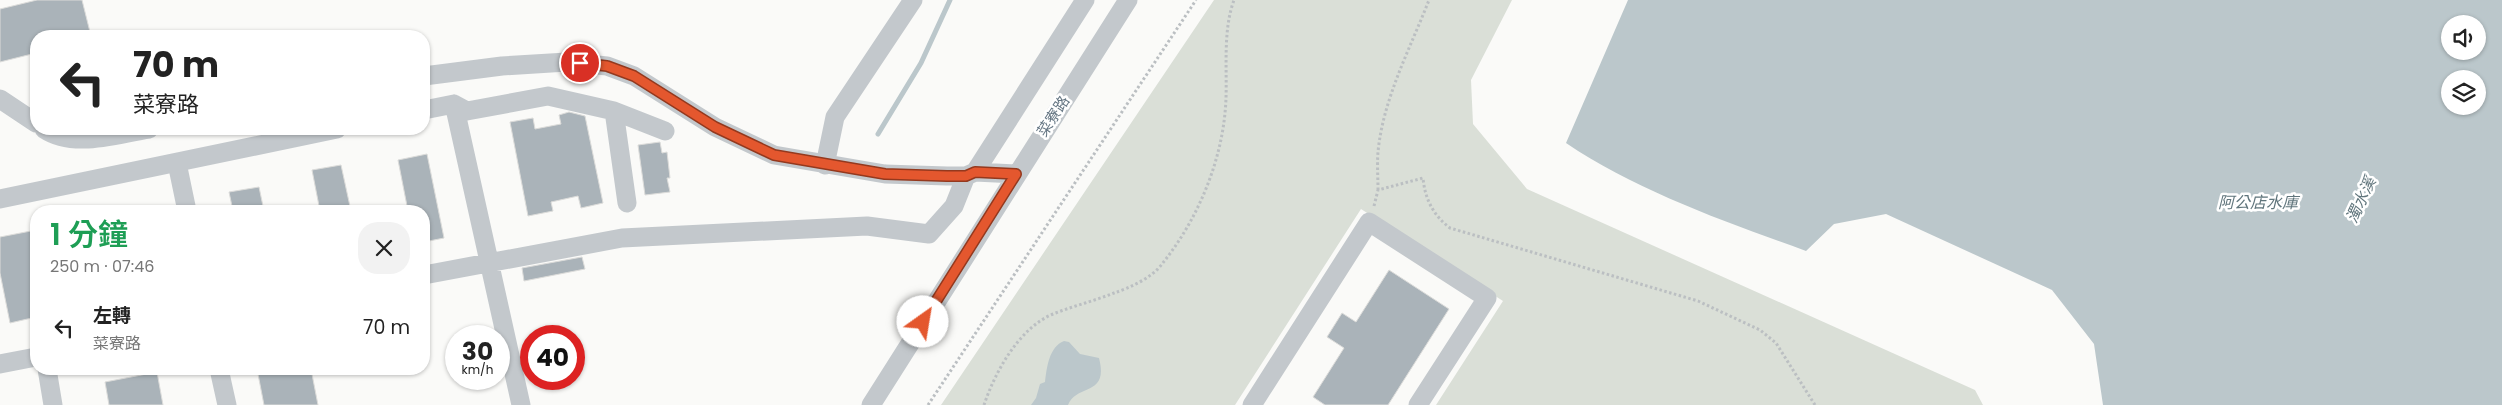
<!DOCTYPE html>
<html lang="zh-TW">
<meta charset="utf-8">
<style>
:root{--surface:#fff;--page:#f2f2f2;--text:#222;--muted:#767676}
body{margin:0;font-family:Poppins,"Noto Sans TC",sans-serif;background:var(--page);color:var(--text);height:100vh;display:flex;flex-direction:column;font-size:19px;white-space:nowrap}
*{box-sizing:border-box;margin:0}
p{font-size:16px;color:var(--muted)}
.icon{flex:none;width:28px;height:28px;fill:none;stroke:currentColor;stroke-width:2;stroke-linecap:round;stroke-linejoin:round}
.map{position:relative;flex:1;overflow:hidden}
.drawer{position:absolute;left:30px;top:205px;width:400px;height:170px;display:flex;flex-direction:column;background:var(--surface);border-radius:20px;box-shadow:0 1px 4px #0004}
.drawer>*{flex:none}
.top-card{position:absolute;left:30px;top:30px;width:400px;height:105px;border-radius:20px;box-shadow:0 1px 4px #0004;background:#fff;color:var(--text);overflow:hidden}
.controls{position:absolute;left:2441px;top:15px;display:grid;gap:10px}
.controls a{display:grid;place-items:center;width:45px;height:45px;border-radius:50%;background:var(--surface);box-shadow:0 1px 4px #0004;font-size:25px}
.speed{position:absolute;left:445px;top:325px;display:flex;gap:10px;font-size:25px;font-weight:700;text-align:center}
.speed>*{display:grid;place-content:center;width:65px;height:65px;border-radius:50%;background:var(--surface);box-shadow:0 1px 4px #0004;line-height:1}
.speed small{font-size:12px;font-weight:400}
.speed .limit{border:8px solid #d22;background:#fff;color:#111}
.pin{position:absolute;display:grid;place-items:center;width:42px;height:42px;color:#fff;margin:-21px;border:2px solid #fff;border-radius:50%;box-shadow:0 1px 5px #0007}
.me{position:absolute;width:55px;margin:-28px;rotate:32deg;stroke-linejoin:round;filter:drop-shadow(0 0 4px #0008)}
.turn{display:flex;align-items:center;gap:18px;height:105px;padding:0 20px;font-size:22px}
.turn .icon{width:65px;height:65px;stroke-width:2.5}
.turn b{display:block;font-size:35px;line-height:42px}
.round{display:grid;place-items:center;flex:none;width:52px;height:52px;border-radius:20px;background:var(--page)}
.headline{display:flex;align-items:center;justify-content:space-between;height:85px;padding:0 20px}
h1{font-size:30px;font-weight:600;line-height:38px;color:#1e9e55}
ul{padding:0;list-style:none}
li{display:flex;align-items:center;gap:15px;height:75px;padding:0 20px}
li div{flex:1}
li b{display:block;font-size:19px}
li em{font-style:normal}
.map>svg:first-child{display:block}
.green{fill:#dadfd7}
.water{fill:#bbc7cb;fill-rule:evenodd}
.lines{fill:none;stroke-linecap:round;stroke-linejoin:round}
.stream{stroke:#bbc7cb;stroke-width:5}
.building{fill:#aab3b9;stroke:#dcdcda}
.path{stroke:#bbbfc2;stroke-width:3;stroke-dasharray:2.5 2.5;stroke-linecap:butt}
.minor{stroke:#c3c8cc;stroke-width:19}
.route-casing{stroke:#94391e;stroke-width:12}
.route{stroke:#e4572e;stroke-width:9}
.labels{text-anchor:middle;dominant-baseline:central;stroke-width:5;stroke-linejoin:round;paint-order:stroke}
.street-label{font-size:15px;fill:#657683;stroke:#fff}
.water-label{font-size:16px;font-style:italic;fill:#60757c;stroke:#fff}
</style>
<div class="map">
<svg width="2502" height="405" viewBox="0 0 2502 405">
<rect width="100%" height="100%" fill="#fafaf8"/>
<path class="green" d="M1214,0H1512L1471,80L1473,124L1527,189L1975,390L1983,405H1436L1503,301L1361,209L1235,405H941Z"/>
<path class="water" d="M1628,0H2502V405H2103L2094,344L2052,290L1886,214L1834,224L1806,251C1726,222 1637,191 1566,143ZM2450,24H2478V51H2450ZM2450,79H2478V106H2450Z
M1064,341L1069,342L1080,354L1099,358C1109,397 1077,383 1068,405H1031L1036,398L1040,384L1045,382C1047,367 1049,347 1064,341Z"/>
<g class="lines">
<path class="stream" d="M878,134L921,63L950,0"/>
</g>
<path class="building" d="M37,0H82L91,36H36V53L0,62V9Z
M569,112L585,116L603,203L581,208L578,196L551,202L553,211L528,216L510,122L533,118L535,129L561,124L559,115Z
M660,142L662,153L667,152L670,178H667L670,192L645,195L638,145Z
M427,154L444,238L424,242V211H408L398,160Z
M341,165L351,211H320L312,170Z
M259,187L264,211H233L229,192Z
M36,230V317L10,323L0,273V237Z
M582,257L585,269L524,281L522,268Z
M1389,270L1449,309L1388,405H1325L1313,397L1344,348L1327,337L1342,313L1356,322Z
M257,369H311L318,405H264Z
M157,372L163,405H109L105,382Z"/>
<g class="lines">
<path class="path" d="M1378,190C1378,177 1377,164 1378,152C1383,99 1410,49 1429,0
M1374,206L1378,190L1423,178C1425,199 1433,215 1450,228L1698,301L1760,330L1776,343L1815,405
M928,405L1196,0
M984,405C995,372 1019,328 1053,314C1073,306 1094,301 1114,293C1129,288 1152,278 1162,264C1199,218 1224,157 1226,98C1227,66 1223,30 1234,0"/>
<path class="minor" d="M424,76L502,66L567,62L607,66L634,76L715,127L774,155L885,174L947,176H966L975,172L1016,174
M0,99L36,123
M454,104L467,111L548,96L614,111L665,131
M424,110L454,104L521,405
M614,111L627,203
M44,129C74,149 116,134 149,129
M177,163L187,211
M825,165L835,117L913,0
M975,172L1085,0
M0,199L337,129
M424,275L622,238L867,226L929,234L954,206L966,176
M0,364L36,357
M47,369L53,405
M219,369L227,405
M871,405L1128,0
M1252,405L1369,222L1487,298L1418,405"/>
</g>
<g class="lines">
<defs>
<path id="route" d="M580,63L607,66L634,76L715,127L774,155L885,174L947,176H966L975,172L1016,174L923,322"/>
</defs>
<use href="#route" class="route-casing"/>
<use href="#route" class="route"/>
</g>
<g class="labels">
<g class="street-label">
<text transform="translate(1053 116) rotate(-57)">菜寮路</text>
</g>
<g class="water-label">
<text transform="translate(2361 200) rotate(-65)">濁水溪</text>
<text x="2258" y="202">阿公店水庫</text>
</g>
</g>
</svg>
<div class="controls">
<a><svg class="icon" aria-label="sound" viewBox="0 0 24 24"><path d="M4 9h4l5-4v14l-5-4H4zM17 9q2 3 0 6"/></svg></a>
<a><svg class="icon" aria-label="layers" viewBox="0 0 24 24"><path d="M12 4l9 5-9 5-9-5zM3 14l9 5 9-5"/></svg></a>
</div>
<div class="speed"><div>30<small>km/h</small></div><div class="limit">40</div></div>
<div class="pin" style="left:580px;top:63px;background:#d93025"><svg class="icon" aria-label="arrive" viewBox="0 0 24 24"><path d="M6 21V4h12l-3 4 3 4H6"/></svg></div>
<svg class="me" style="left:923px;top:322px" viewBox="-20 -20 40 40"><circle r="19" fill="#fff"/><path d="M0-13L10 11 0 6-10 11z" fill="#e4572e"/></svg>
<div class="top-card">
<div class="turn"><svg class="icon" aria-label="left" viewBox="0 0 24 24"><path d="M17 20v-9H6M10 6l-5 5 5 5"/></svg><div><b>70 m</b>菜寮路</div></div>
</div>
<section class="drawer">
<div class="headline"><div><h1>1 分鐘</h1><p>250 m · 07:46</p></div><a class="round"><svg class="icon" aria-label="close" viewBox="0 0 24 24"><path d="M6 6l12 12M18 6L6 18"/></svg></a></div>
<ul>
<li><svg class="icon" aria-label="left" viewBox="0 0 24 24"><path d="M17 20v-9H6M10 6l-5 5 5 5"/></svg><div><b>左轉</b><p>菜寮路</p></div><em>70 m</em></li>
</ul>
</section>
</div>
